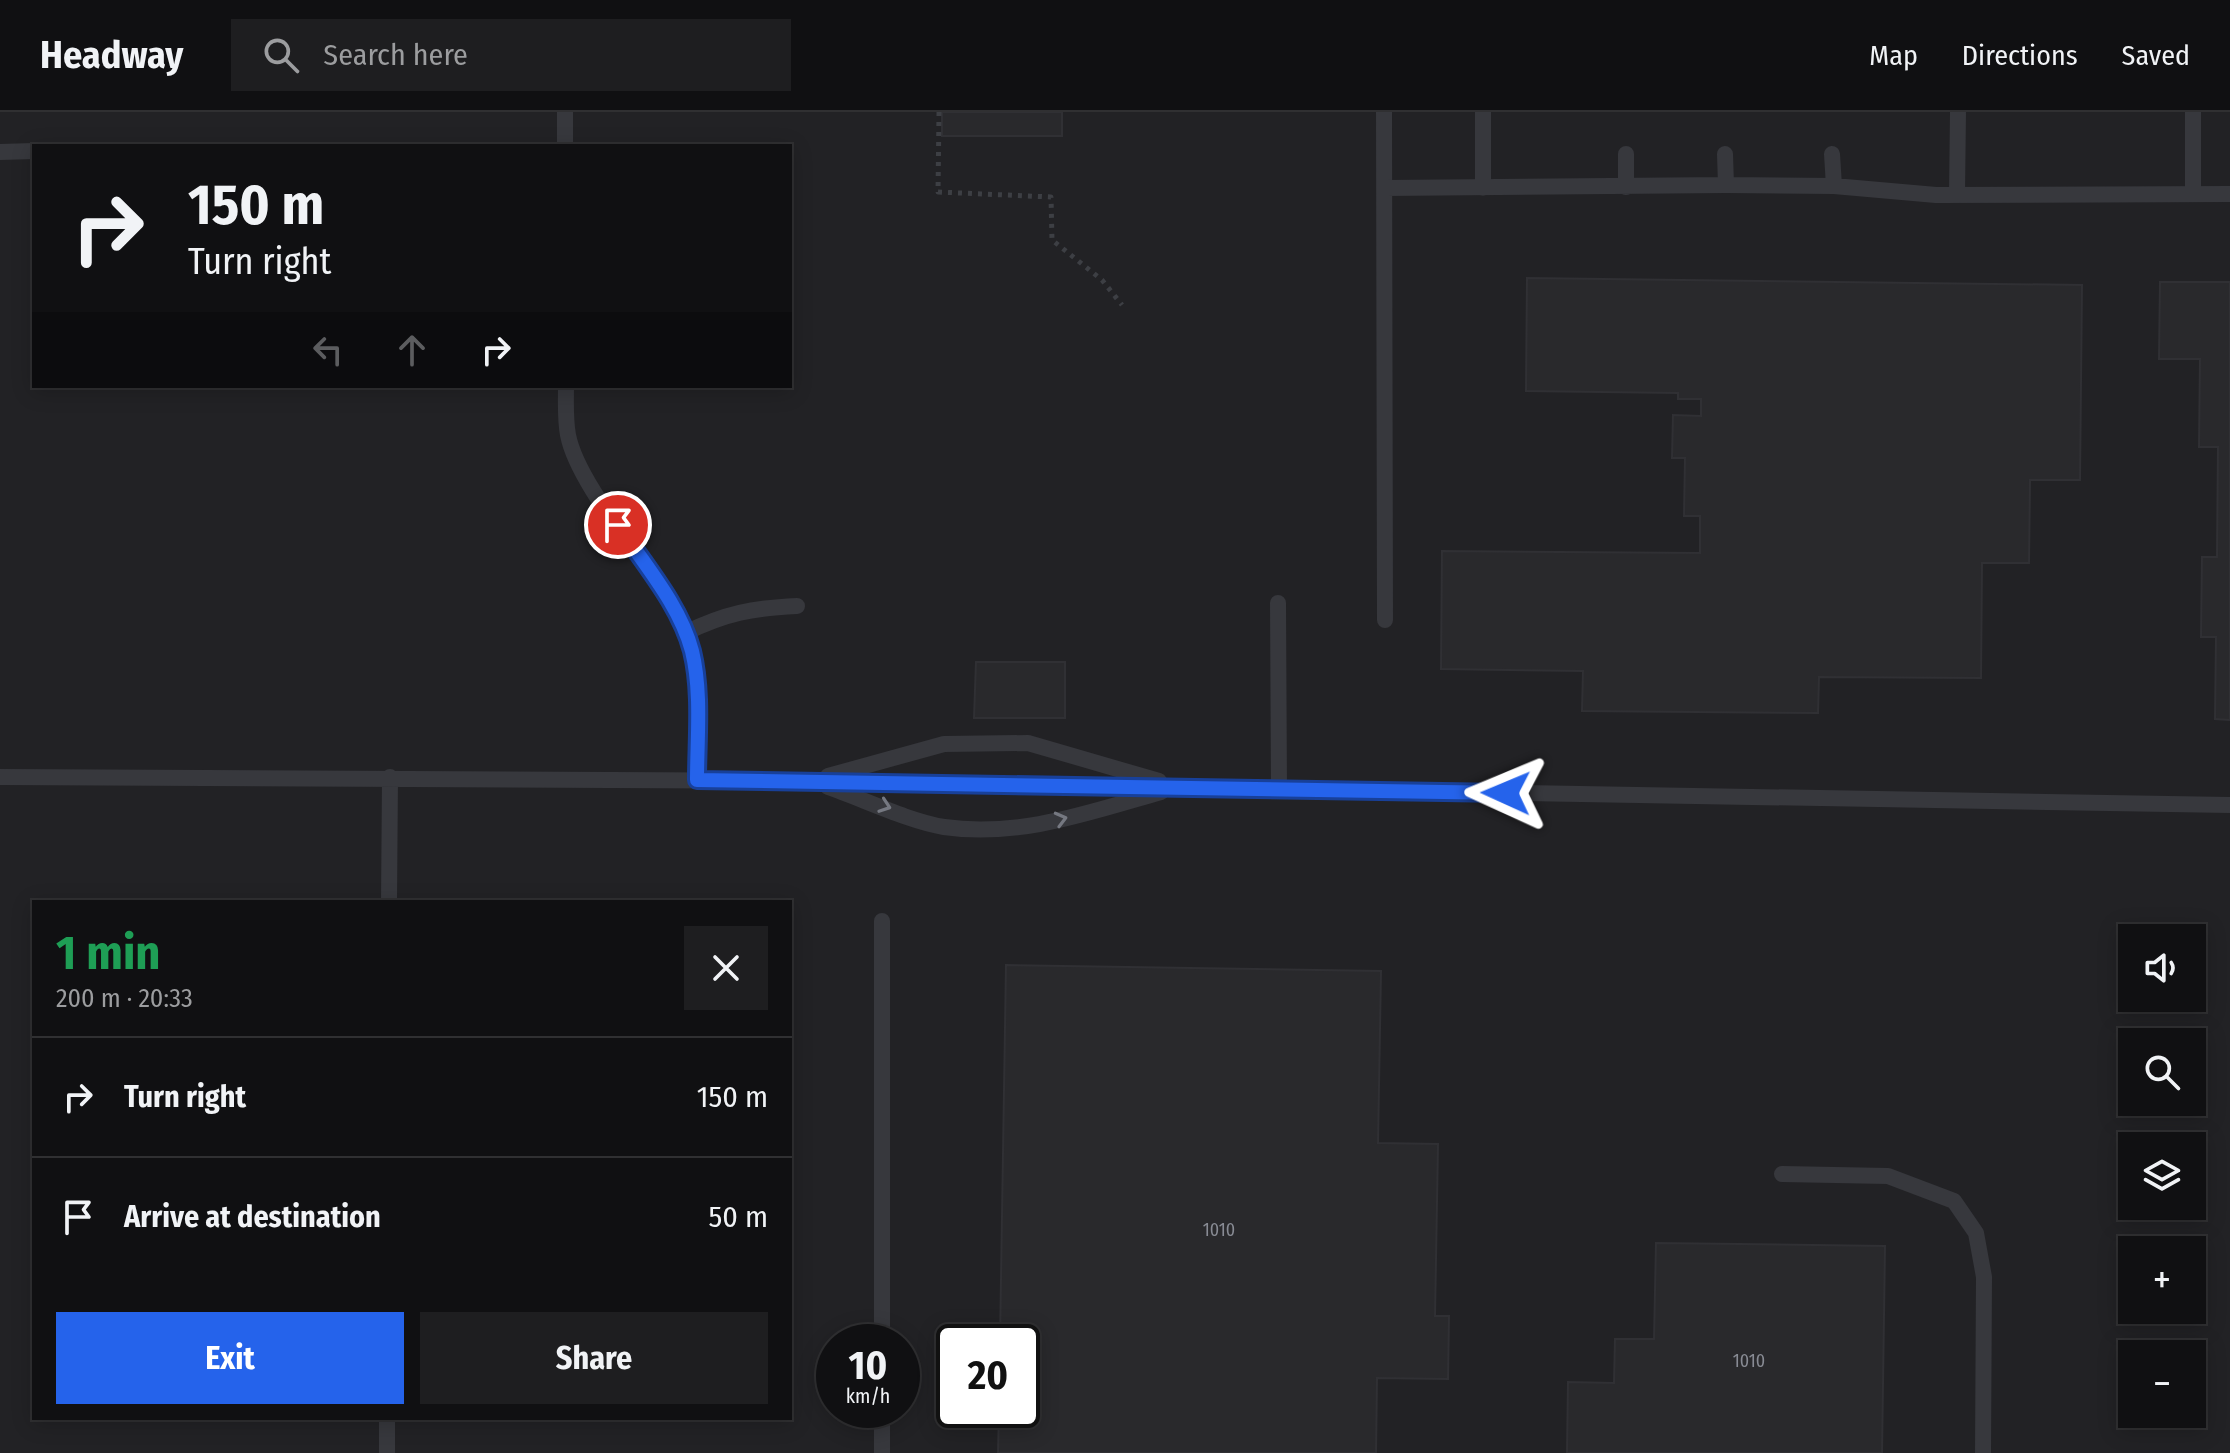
<!DOCTYPE html>
<meta charset="utf-8">
<style>
:root{--surface:#101012;--page:#1e1e20;--text:#f1f3f6;--muted:#9c9d9f;--line:#303032;--accent:#2563eb}
body{margin:0;font-family:"Fira Sans Condensed",sans-serif;background:var(--page);color:var(--text);height:100vh;display:flex;flex-direction:column;font-size:30px;white-space:nowrap}
*{box-sizing:border-box;margin:0}
p{font-size:26px;color:var(--muted)}
.icon{flex:none;width:44px;height:44px;fill:none;stroke:currentColor;stroke-width:2;stroke-linecap:round;stroke-linejoin:round}
.map{position:relative;flex:1;overflow:hidden}
.side{position:absolute;left:32px;top:788px;width:760px;height:520px;display:flex;flex-direction:column;background:var(--surface);border-radius:0px;box-shadow:0 4px 20px #0003,0 0 0 2px var(--line)}
.side>*{flex:none}
.banner{position:absolute;left:32px;top:32px;width:760px;height:244px;border-radius:0px;box-shadow:0 4px 20px #0003,0 0 0 2px var(--line);background:#101012;color:var(--text);overflow:hidden}
.tools{position:absolute;left:2118px;top:812px;display:grid;gap:16px}
.tools a{display:grid;place-items:center;width:88px;height:88px;border-radius:0px;background:var(--surface);box-shadow:0 4px 20px #0003,0 0 0 2px var(--line);font-size:40px}
.speed{position:absolute;left:816px;top:1212px;display:flex;gap:16px;font-size:40px;font-weight:700;text-align:center}
.speed>*{display:grid;place-content:center;width:104px;height:104px;border-radius:50%;background:var(--surface);box-shadow:0 4px 20px #0003,0 0 0 2px var(--line);line-height:1}
.speed small{font-size:20px;font-weight:400}
.speed .limit{border:4px solid #111;border-radius:12px;background:#fff;color:#111}
.pin{position:absolute;display:grid;place-items:center;width:68px;height:68px;color:#fff;margin:-34px;border:4px solid #fff;border-radius:50%;box-shadow:0 2px 8px #0007}
.me{position:absolute;width:88px;margin:-44px;rotate:271deg;stroke-linejoin:round;filter:drop-shadow(0 0 6px #0008)}
.turn{display:flex;align-items:center;gap:28px;height:168px;padding:0 24px;font-size:36px}
.turn .icon{width:104px;height:104px;stroke-width:2.5}
.turn b{display:block;font-size:56px;line-height:68px}
.lanes{display:flex;align-items:center;height:76px;padding:0 24px;background:#0003;justify-content:center;gap:40px;direction:ltr}
.lanes .off{opacity:.35}
.round{display:grid;place-items:center;flex:none;width:84px;height:84px;border-radius:0px;background:var(--page)}
.overview{display:flex;align-items:center;justify-content:space-between;height:136px;padding:0 24px}
h1{font-size:48px;font-weight:700;line-height:60px;color:#1e9e55}
.cta{display:flex;gap:16px;margin-top:auto;padding:16px 24px}
.cta a{flex:1;height:92px;border-radius:0px;background:var(--accent);color:#fff;font-size:32px;font-weight:700;line-height:92px;text-align:center}
.cta a+a{background:var(--page);color:var(--text)}
ul{padding:0;list-style:none}
li{display:flex;align-items:center;gap:24px;height:120px;padding:0 24px;border-top:2px solid var(--line)}
li div{flex:1}
li b{display:block;font-size:30px}
li em{font-style:normal}
header{display:flex;align-items:center;gap:48px;box-sizing:border-box;height:112px;padding:0 40px;background:var(--surface);border-bottom:2px solid var(--line)}
header strong{font-size:38px}
nav{display:flex;gap:44px;margin-inline-start:auto;font-size:28px}
.search{width:560px;height:72px;background:var(--page);display:flex;align-items:center;gap:20px;box-sizing:border-box;padding:0 28px;border-radius:0px;color:var(--muted);font-size:30px}
.map>svg:first-child{display:block}
.built{fill:#222225;fill-rule:evenodd}
.building{fill:#29292c;stroke:#303034;stroke-width:2}
.lines{fill:none;stroke-linecap:round;stroke-linejoin:round}
.path{stroke:#3d3f44;stroke-width:5;stroke-dasharray:4 6;stroke-linecap:butt}
.lane{stroke:#37383d;stroke-width:16}
.oneway{stroke:#757881}
.route-casing{stroke:#184099;stroke-width:20}
.route{stroke:#2563eb;stroke-width:14}
.labels{text-anchor:middle;dominant-baseline:central;stroke-width:8;stroke-linejoin:round;paint-order:stroke}
.number-label{font-size:18px;fill:#888b94}
</style>
<header>
<strong>Headway</strong>
<div class="search"><svg class="icon" aria-label="search" viewBox="0 0 24 24"><circle cx="10" cy="10" r="6"/><path d="M15 15l6 6"/></svg>Search here</div>
<nav><a>Map</a><a>Directions</a><a>Saved</a></nav>
</header>
<div class="map">
<svg width="2230" height="1341" viewBox="0 0 2230 1341">
<rect width="100%" height="100%" fill="#161618"/>
<path class="built" d="M0,0H2230V1341H0ZM34,34H790V274H34ZM34,790H790V1306H34ZM2132,826H2192V886H2132ZM2132,930H2192V990H2132ZM2132,1034H2192V1094H2132ZM2132,1138H2192V1198H2132ZM834,1230H902V1298H834ZM954,1230H1022V1298H954ZM2132,1242H2192V1302H2132Z"/>
<path class="building" d="M942,0H1062V24H942Z
M1527,166L2082,173L2080,368H2030L2029,451H1982L1981,566L1819,565L1818,601L1582,599L1583,559L1441,557L1442,439L1700,441V404H1684L1685,346H1672L1673,303L1701,304V287H1678V281L1526,279Z
M2160,170H2230V608L2215,607L2216,525H2201L2202,445H2217L2218,335H2199L2200,247H2159Z
M976,550H1065V606H974Z
M1006,853L1381,859L1378,1031L1438,1032L1435,1204H1449L1448,1267L1377,1266L1376,1341H998L999,1298H1022V1230H1000Z
M1656,1131L1885,1134L1882,1341H1567L1568,1270L1614,1271L1615,1227H1654Z"/>
<g class="lines">
<path class="path" d="M939,0L938,80L1051,85L1052,128L1102,168L1122,193"/>
<path class="lane" d="M565,0V34
M1384,0L1385,508
M1483,0V76
M2193,0V81
M0,40L34,39
M1626,42V75
M1725,42L1726,73
M1832,42L1834,74
M1385,76L1726,73L1834,74L1936,83L2230,82
M1957,82L1958,0
M566,274C566,290 565,307 568,323C578,375 652,455 679,505C705,554 697,615 697,668
M1278,491L1279,677
M685,521C726,501 753,496 797,494
M828,664L944,632L1028,631L1159,669
M0,665L811,669L2230,693
M828,675C863,687 908,709 944,715C1019,726 1090,700 1161,680
M389,790L390,665
M882,809V1230
M1782,1062L1888,1064L1954,1089L1976,1121L1984,1165L1983,1341
M882,1298V1341
M387,1341V1306"/>
</g>
<defs><path id="oneway-chevron" d="M-2-3.5L2.5 0L-2 3.5" fill="none" stroke-width="1.6" stroke-linecap="round" stroke-linejoin="round" transform="scale(2)"/></defs>
<g class="oneway">
<use href="#oneway-chevron" transform="translate(885 694) rotate(19)"/>
<use href="#oneway-chevron" transform="translate(1061 707) rotate(-15)"/>
</g>
<g class="lines">
<defs>
<path id="route" d="M618,413C644,452 680,493 692,539C702,580 697,627 697,668L1506,681"/>
</defs>
<use href="#route" class="route-casing"/>
<use href="#route" class="route"/>
</g>
<g class="labels">
<g class="number-label">
<text x="1219" y="1118">1010</text>
<text x="1749" y="1249">1010</text>
</g>
</g>
</svg>
<div class="tools">
<a><svg class="icon" aria-label="sound" viewBox="0 0 24 24"><path d="M4 9h4l5-4v14l-5-4H4zM17 9q2 3 0 6"/></svg></a>
<a><svg class="icon" aria-label="search" viewBox="0 0 24 24"><circle cx="10" cy="10" r="6"/><path d="M15 15l6 6"/></svg></a>
<a><svg class="icon" aria-label="layers" viewBox="0 0 24 24"><path d="M12 4l9 5-9 5-9-5zM3 14l9 5 9-5"/></svg></a>
<a>+</a>
<a>−</a>
</div>
<div class="speed"><div>10<small>km/h</small></div><div class="limit">20</div></div>
<div class="pin" style="left:618px;top:413px;background:#d93025"><svg class="icon" aria-label="arrive" viewBox="0 0 24 24"><path d="M6 21V4h12l-3 4 3 4H6"/></svg></div>
<svg class="me" style="left:1506px;top:681px" viewBox="-20 -20 40 40"><path d="M0-17L14 15 0 8-14 15z" fill="#2563eb" stroke="#fff" stroke-width="4"/></svg>
<div class="banner">
<div class="turn"><svg class="icon" aria-label="right" viewBox="0 0 24 24"><path d="M7 20v-9h11M14 6l5 5-5 5"/></svg><div><b>150 m</b>Turn right</div></div>
<div class="lanes"><svg class="icon off" aria-label="left" viewBox="0 0 24 24"><path d="M17 20v-9H6M10 6l-5 5 5 5"/></svg><svg class="icon off" aria-label="ahead" viewBox="0 0 24 24"><path d="M12 20V5M6 11l6-6 6 6"/></svg><svg class="icon" aria-label="right" viewBox="0 0 24 24"><path d="M7 20v-9h11M14 6l5 5-5 5"/></svg></div>
</div>
<section class="side">
<div class="overview"><div><h1>1 min</h1><p>200 m · 20:33</p></div><a class="round"><svg class="icon" aria-label="close" viewBox="0 0 24 24"><path d="M6 6l12 12M18 6L6 18"/></svg></a></div>
<ul>
<li><svg class="icon" aria-label="right" viewBox="0 0 24 24"><path d="M7 20v-9h11M14 6l5 5-5 5"/></svg><div><b>Turn right</b></div><em>150 m</em></li>
<li><svg class="icon" aria-label="arrive" viewBox="0 0 24 24"><path d="M6 21V4h12l-3 4 3 4H6"/></svg><div><b>Arrive at destination</b></div><em>50 m</em></li>
</ul>
<div class="cta"><a>Exit</a><a>Share</a></div>
</section>
</div>
